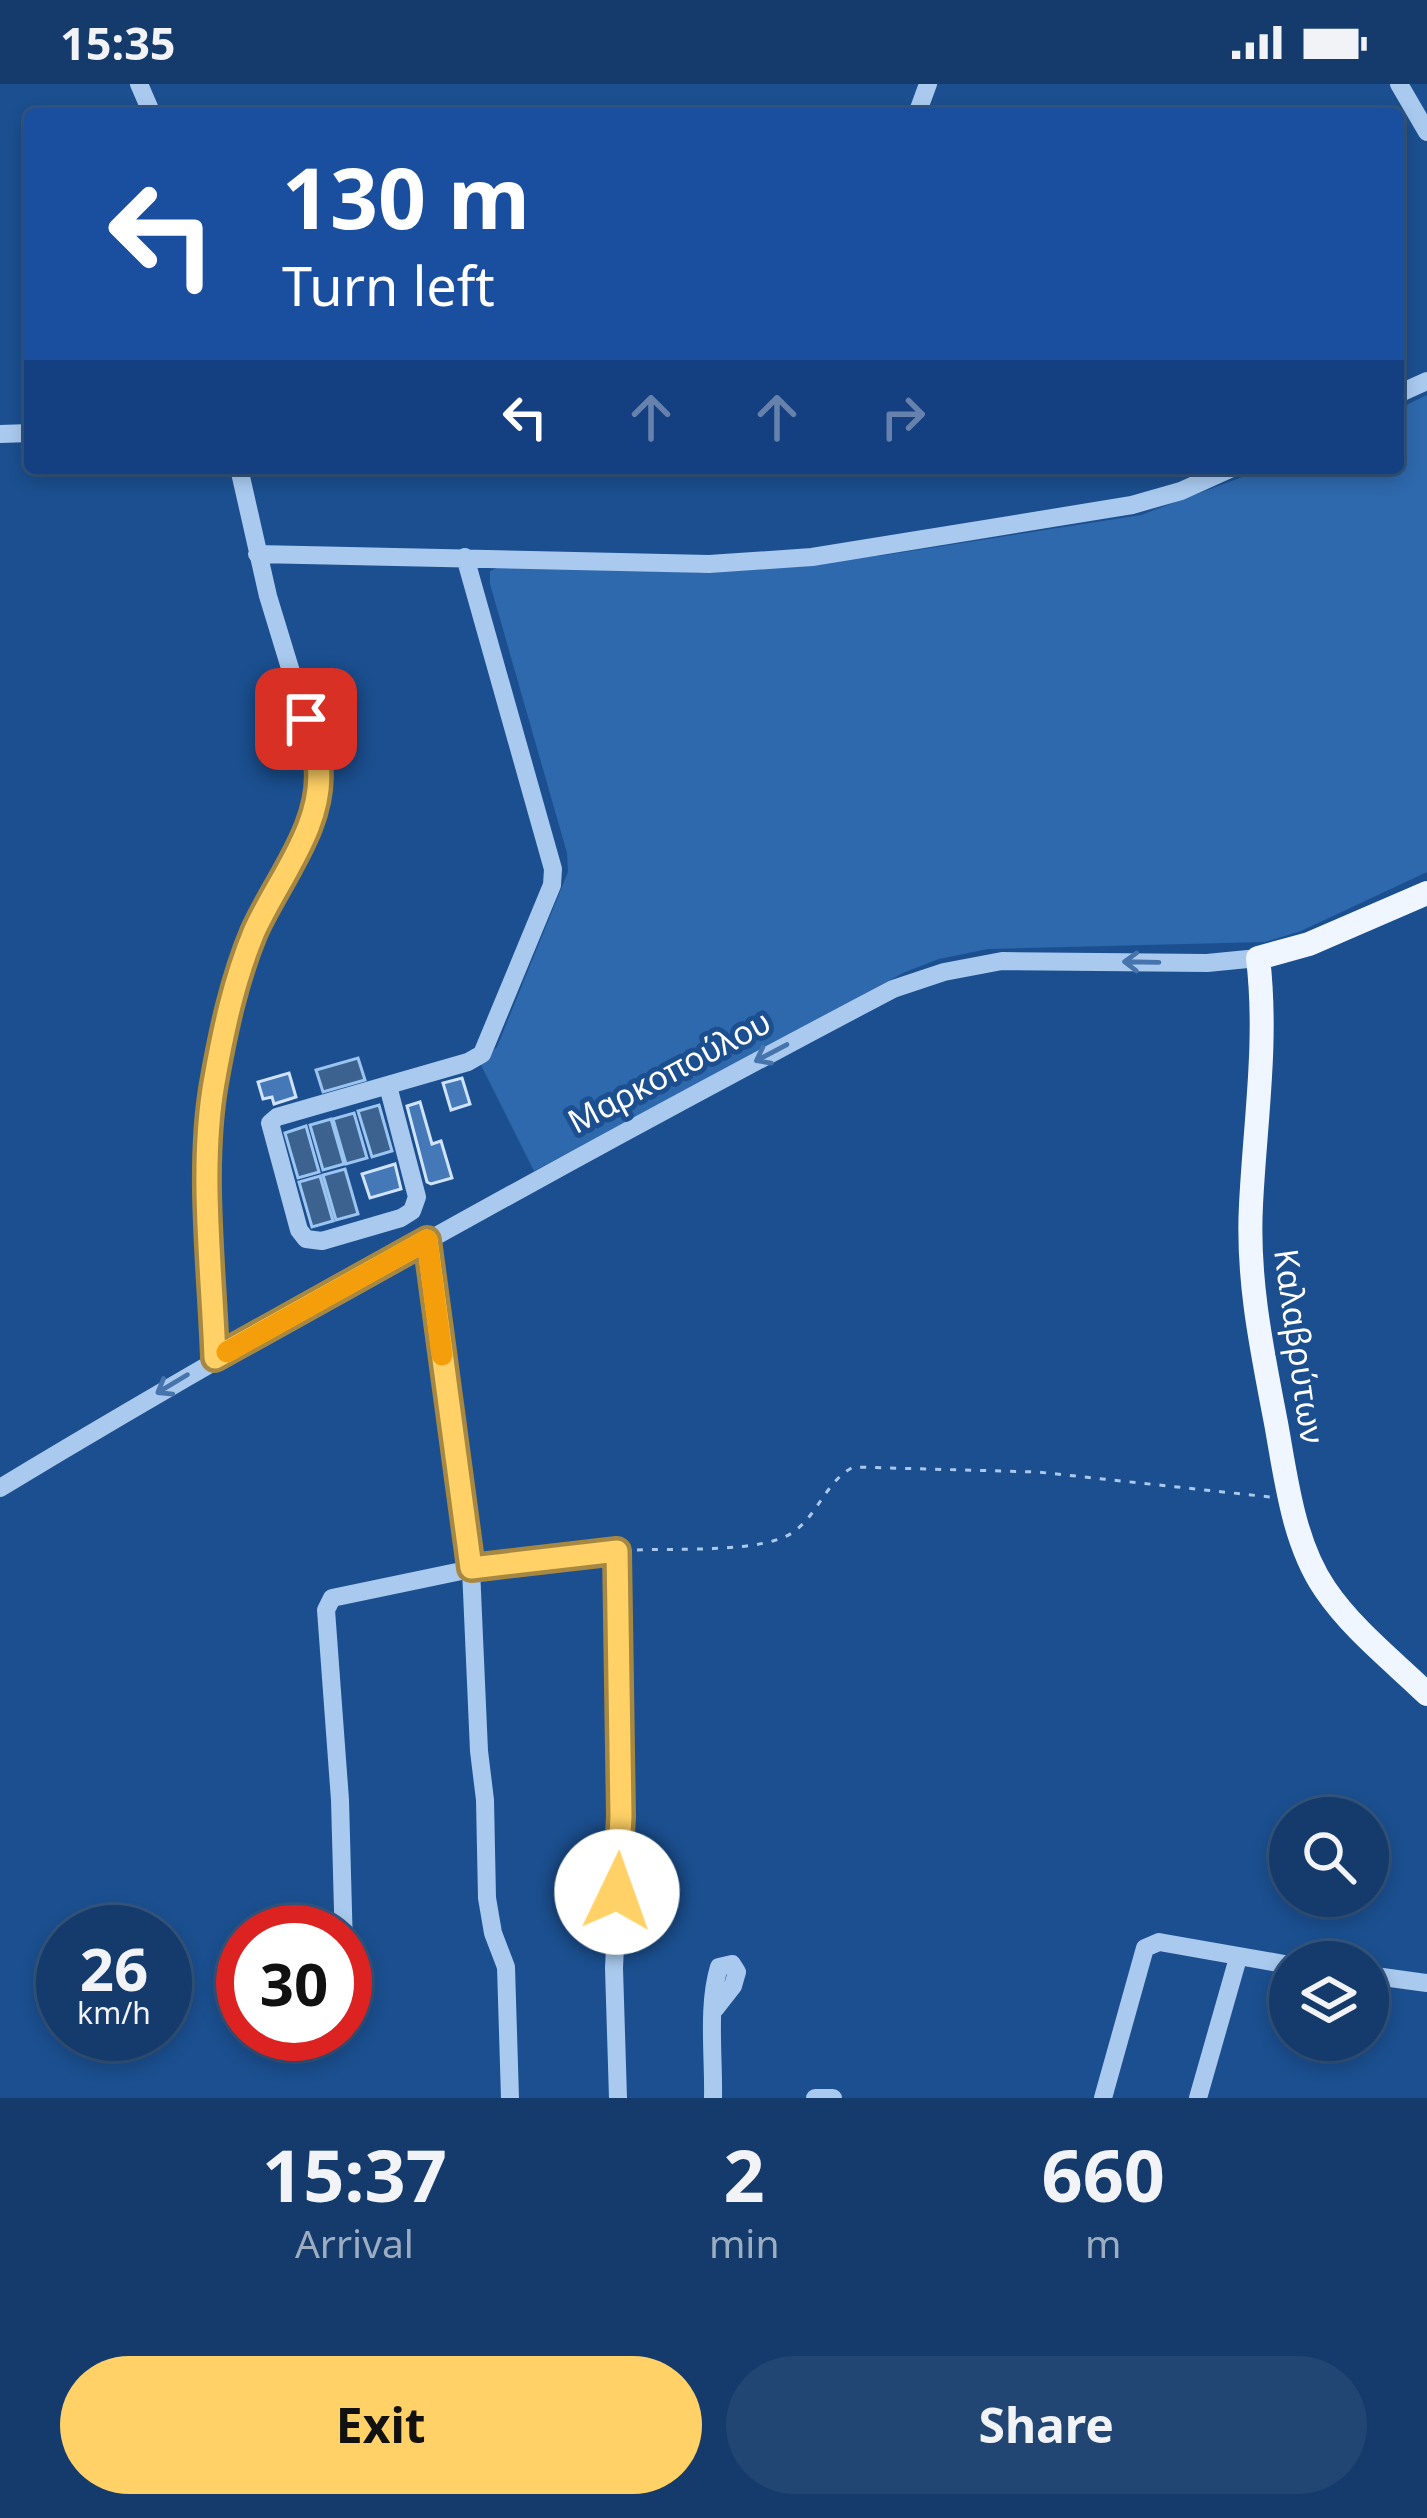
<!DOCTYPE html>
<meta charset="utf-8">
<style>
:root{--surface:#143b6b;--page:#214673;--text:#f1f3f6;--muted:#9dadc1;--line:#33557e;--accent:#ffd166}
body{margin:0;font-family:"Noto Sans",sans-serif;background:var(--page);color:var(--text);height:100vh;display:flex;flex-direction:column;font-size:45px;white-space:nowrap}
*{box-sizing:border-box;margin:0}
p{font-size:39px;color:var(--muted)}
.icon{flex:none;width:66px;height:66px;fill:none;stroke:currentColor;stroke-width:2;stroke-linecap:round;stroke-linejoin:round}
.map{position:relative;height:2014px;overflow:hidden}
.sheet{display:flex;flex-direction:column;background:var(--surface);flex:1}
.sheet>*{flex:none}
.hud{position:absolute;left:24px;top:24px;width:1380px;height:366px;border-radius:12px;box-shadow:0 6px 18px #0003,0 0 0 3px var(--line);background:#1a4fa0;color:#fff;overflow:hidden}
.tools{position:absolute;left:1269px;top:1713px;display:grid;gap:24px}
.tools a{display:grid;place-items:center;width:120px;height:120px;border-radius:50%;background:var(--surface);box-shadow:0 6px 18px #0003,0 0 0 3px var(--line);font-size:60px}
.speed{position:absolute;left:36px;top:1821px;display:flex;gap:24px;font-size:60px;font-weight:700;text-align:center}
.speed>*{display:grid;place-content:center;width:156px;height:156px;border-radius:50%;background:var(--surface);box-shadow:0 6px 18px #0003,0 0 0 3px var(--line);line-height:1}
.speed small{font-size:30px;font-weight:400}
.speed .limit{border:18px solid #d22;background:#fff;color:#111}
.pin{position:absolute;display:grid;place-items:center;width:102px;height:102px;color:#fff;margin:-51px;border-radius:24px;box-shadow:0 6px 18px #0006}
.me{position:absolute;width:132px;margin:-66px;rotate:3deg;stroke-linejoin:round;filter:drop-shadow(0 0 9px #0008)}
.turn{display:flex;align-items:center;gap:42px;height:252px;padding:0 60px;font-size:54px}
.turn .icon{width:156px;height:156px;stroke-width:2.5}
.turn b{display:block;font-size:84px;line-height:102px}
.lanes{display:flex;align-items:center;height:114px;padding:0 60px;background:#0003;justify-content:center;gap:60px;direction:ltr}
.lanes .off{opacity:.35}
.eta{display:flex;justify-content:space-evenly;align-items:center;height:204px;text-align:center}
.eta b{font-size:72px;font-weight:700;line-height:84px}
.cta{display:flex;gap:24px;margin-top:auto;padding:24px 60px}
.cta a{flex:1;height:138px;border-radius:72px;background:var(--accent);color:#111;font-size:48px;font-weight:700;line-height:138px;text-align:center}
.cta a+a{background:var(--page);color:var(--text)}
.status{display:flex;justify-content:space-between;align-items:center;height:84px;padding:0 60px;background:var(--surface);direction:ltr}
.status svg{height:33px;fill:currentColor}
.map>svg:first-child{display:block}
.green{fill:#2e69ad}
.water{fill:#3c6290;stroke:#9cc4f0;stroke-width:3}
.building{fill:#4478b7;stroke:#cfe3fa;stroke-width:3}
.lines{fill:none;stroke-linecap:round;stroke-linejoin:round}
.path{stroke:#a9c9ee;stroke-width:3;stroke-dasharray:6 9;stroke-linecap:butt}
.minor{stroke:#a9c9ee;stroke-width:18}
.major{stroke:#f0f6ff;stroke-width:24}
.oneway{stroke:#4674ac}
.route-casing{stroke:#a68842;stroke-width:30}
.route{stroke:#ffd166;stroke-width:21}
.slow{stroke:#f59e0b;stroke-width:21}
.labels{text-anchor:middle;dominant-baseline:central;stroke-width:10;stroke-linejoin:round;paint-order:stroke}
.street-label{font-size:33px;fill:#fff;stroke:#1b4f8f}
</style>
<div class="status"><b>15:35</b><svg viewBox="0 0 49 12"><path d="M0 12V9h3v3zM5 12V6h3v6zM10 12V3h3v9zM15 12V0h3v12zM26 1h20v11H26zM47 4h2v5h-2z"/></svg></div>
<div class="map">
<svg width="1427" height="2014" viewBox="0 0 1427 2014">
<rect width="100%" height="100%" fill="#1b4f8f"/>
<path class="green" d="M1427,311V788L1301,847L1265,858L988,865L939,875L905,888L534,1087L480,979L497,963L568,788L567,769L490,500V487L502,482L708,489L885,471L1141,431L1266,384H1398V325Z"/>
<path class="water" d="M358,974L365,996L323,1008L316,986Z
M379,1021L392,1067L372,1073L358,1027Z
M354,1029L367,1074L346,1080L333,1035Z
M331,1035L344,1080L323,1086L310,1041Z
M306,1042L319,1088L298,1094L285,1049Z
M345,1085L358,1130L336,1136L323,1091Z
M320,1092L333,1137L312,1143L299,1098Z"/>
<path class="building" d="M289,989L296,1013L274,1020L272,1013L263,1015L258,998Z
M462,994L470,1020L451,1026L443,999Z
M420,1018L432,1060L441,1057L452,1094L431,1100L427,1098L407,1022Z
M395,1080L401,1105L370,1114L362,1090Z"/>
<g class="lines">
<path class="path" d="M637,1466C675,1464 768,1470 796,1446C819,1428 826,1398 853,1383L1038,1388L1270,1413"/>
<path class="minor" d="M139,0L152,30
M1399,0L1427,48
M917,30L928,0
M1398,310L1427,297
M0,350L30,349
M257,470L709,480L812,473L1132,421L1181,407L1232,384
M388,1002L417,1113L412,1127L401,1134L322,1157L306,1155L299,1146L270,1039L277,1033L468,978L482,970L552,801L553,785L465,473
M427,1156L471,1485L479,1667L485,1716L487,1814L493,1849L506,1883L510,2014
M215,1274C211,1152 198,1026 234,907C256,832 321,752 318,676L268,512L239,384
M0,1404C292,1228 591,1064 893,905L944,888L1002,877L1207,879L1258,874
M1368,1891L1427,1899
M345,1900L340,1716L326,1526L332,1514L471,1485L617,1467L621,1732L614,1884L618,2014
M713,2014C714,1973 707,1922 719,1883L732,1880L737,1888L733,1902L715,1925
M815,2014H833
M1103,2014L1145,1864L1159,1858L1290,1881
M1198,2014L1238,1874"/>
<path class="major" d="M1427,809L1309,860L1258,874C1268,958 1255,1038 1251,1121C1247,1196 1262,1266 1276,1339C1286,1394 1293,1458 1325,1505C1352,1545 1393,1577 1427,1610"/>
</g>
<defs><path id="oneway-shaft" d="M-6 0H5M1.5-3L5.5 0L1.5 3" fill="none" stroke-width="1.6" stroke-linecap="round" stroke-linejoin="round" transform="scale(3)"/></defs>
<g class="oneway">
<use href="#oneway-shaft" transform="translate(1141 878) rotate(-179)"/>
<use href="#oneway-shaft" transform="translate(771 969) rotate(152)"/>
<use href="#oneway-shaft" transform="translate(172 1300) rotate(149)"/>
</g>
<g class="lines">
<defs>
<path id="route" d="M306,635C310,649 317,664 318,679C326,740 277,796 254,848C234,896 223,948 214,999C199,1085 212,1187 215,1274L427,1156L471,1484L617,1467L621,1732L617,1808"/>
</defs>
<use href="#route" class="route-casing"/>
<use href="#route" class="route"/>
<path class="slow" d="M227,1268L427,1156L442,1271"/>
</g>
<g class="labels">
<g class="street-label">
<text transform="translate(669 987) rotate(-28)">Μαρκοπούλου</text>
<text transform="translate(1300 1262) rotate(82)">Καλαβρύτων</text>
</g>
</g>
</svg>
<div class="tools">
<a><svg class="icon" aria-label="search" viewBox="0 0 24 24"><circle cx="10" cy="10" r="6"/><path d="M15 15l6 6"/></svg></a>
<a><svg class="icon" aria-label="layers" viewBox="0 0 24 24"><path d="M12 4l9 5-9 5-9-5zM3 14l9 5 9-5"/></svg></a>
</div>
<div class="speed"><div>26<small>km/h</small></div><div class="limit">30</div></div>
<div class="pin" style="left:306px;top:635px;background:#d93025"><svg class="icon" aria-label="arrive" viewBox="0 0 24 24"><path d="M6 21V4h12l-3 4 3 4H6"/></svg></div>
<svg class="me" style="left:617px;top:1808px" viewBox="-20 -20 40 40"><circle r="19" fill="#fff"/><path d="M0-13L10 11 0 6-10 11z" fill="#ffd166"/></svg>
<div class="hud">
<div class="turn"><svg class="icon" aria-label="left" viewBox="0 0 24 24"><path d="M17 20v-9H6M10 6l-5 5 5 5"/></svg><div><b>130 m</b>Turn left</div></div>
<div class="lanes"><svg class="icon" aria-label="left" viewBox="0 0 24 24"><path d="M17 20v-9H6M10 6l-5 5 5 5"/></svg><svg class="icon off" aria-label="ahead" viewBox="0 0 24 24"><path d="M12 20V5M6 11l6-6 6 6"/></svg><svg class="icon off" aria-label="ahead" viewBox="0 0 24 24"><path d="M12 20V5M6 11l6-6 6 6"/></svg><svg class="icon off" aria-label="right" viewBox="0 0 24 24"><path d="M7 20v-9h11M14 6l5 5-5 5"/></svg></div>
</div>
</div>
<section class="sheet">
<div class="eta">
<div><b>15:37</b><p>Arrival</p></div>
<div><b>2</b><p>min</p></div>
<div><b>660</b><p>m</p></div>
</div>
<div class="cta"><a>Exit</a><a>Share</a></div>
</section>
